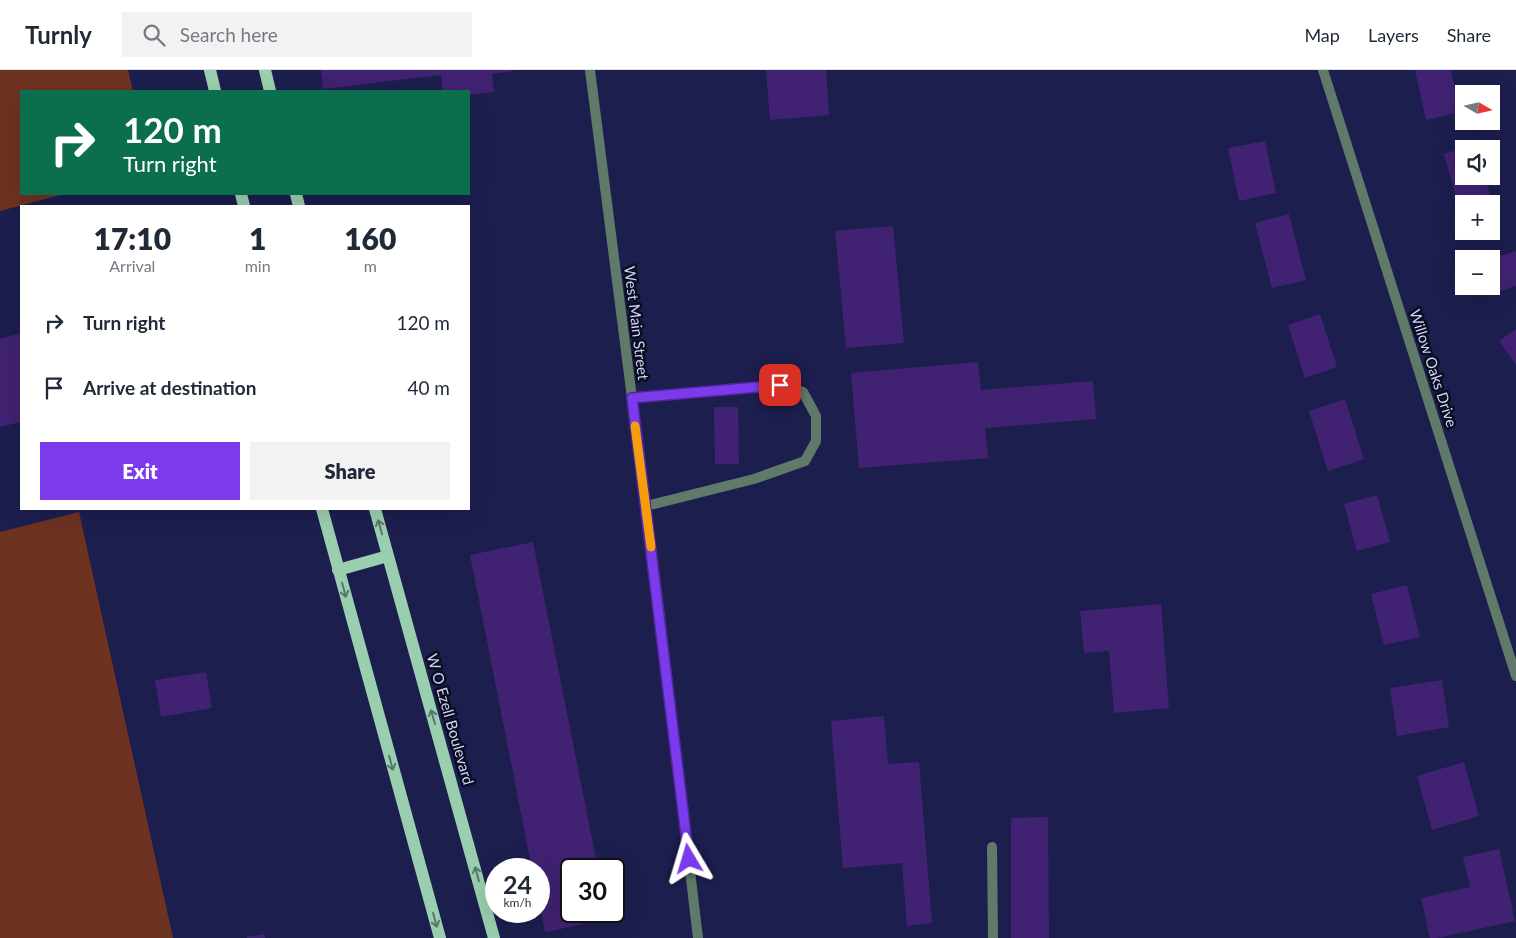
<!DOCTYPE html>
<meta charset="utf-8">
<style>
:root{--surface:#fff;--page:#f2f2f3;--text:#1f2937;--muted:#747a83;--line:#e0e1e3;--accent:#7c3aed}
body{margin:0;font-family:Lato,sans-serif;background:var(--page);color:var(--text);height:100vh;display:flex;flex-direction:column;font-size:19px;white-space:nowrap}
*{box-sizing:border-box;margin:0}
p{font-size:16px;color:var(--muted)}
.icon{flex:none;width:28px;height:28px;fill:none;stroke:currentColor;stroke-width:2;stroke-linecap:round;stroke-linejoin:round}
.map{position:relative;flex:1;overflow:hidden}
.sheet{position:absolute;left:20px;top:135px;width:450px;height:305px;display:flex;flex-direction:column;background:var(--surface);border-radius:0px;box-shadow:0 5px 20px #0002}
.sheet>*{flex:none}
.banner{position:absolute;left:20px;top:20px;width:450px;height:105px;border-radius:0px;box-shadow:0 5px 20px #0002;background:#0b6e4f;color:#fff;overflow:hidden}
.needle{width:32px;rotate:99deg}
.controls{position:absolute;left:1455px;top:15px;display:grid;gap:10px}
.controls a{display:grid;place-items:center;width:45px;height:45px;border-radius:0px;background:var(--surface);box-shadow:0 5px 20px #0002;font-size:25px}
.speed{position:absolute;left:485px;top:788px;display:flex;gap:10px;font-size:25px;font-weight:700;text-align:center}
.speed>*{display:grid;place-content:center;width:65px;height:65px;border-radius:50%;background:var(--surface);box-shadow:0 5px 20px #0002;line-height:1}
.speed small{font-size:12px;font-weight:400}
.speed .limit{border:2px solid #111;border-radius:8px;background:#fff;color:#111}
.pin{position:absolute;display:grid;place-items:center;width:42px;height:42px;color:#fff;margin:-21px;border-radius:10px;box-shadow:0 2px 8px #0006}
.me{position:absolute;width:55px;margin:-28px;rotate:353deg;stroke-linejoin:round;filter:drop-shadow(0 0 4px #0008)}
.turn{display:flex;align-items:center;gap:18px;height:105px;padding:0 20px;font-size:22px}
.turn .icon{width:65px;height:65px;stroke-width:2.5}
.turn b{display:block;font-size:35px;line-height:42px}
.eta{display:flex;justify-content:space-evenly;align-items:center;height:85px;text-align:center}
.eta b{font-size:30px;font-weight:800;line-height:35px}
.action{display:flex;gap:10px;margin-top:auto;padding:10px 20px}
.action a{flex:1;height:58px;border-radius:0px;background:var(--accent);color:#fff;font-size:20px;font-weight:800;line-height:58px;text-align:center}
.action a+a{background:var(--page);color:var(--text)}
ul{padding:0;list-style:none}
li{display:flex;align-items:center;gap:15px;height:65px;padding:0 20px}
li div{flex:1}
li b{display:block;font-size:19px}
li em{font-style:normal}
header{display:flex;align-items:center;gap:30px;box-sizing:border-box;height:70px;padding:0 25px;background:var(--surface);border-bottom:1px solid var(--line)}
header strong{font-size:24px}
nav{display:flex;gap:28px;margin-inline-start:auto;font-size:18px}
.search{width:350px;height:45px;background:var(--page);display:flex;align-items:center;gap:12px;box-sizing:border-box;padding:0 18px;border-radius:0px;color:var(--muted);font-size:19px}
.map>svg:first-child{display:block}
.green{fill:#6e3221}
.building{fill:#412272}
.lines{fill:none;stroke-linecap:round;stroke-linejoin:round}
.lane{stroke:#607a69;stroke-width:10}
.street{stroke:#607a69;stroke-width:10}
.primary{stroke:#99cfae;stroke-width:12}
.oneway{stroke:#59776f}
.route-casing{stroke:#51269a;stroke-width:12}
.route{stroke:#7c3aed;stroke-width:9}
.slow{stroke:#f59e0b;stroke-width:9}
.labels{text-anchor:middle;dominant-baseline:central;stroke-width:5;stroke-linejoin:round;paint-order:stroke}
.street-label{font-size:15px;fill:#d1d6f6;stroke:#0a0c21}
</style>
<header>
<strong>Turnly</strong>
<div class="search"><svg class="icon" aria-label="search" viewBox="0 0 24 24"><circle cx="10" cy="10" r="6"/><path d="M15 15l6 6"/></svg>Search here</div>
<nav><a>Map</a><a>Layers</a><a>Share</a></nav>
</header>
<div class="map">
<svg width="1516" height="868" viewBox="0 0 1516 868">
<rect width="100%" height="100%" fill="#1c1e4e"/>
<path class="green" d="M0,0H128L133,21H21V124H64L0,141Z
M79,442L173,868H0V462Z"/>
<path class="building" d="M321,0H512L513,1L492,4L494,22L469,25V21H443L441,5L323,19Z
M766,0H826L829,45L770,50Z
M1415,0H1451L1460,42L1426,50Z
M1265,71L1276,123L1239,131L1228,78Z
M1475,74L1476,79H1464V106H1484L1490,124L1458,134L1444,84Z
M1289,144L1306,210L1272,218L1255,153Z
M893,156L904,273L846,278L835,161Z
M1516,181V216L1488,225L1485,216H1491V189Z
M1320,244L1337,297L1305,308L1288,255Z
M1516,259V295L1499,271Z
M21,263V352L0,357V269Z
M978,292L981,320L1093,311L1096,349L985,358L988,388L859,398L851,303Z
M1345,329L1364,389L1328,401L1309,341Z
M714,337H738L739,394H715Z
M1377,425L1390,472L1357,481L1344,434Z
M533,472L598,799H571V841H606L608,849L545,862L539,831V799H532L470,485Z
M1407,515L1420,567L1384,575L1371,524Z
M1161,534L1169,638L1114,643L1109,581L1084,583L1080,541Z
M206,602L212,638L161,647L155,610Z
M1442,610L1449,657L1397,666L1390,618Z
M884,646L888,694L919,692L932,853L907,856L902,793L843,798L831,651Z
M1464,692L1479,746L1432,760L1417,706Z
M1048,747L1049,868H1011V748Z
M1499,779L1515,851L1437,868H1430L1421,828L1470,817L1463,787Z
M264,864L265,868H247V867Z"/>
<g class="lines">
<path class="lane" d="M632,328L780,315L803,322L816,346V371L805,391L754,409L646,436
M992,777L993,868"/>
<path class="street" d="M590,0L658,531L698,868
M1323,0L1516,606"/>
<path class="primary" d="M210,0L215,21
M265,0L270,21
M241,124L244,136
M296,124L299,136
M322,439L440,868
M375,439L494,868
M338,500L388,486"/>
</g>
<defs><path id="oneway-shaft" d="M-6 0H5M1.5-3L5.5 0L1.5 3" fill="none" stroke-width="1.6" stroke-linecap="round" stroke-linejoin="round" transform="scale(1.25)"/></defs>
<g class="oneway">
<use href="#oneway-shaft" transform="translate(380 457) rotate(-106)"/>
<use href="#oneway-shaft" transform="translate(344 520) rotate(75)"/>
<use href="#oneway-shaft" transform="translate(433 647) rotate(-106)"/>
<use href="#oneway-shaft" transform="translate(391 693) rotate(75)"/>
<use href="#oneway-shaft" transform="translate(477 804) rotate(-105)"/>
<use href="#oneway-shaft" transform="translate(435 850) rotate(75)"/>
</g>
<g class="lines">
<defs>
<path id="route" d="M689,789L632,328L780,315"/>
</defs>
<use href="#route" class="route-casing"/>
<use href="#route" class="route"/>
<path class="slow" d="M635,356L651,477"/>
</g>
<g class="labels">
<g class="street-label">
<text transform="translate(637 253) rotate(83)">West Main Street</text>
<text transform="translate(1434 298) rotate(72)">Willow Oaks Drive</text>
<text transform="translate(451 649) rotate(74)">W O Ezell Boulevard</text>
</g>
</g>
</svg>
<div class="controls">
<a><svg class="needle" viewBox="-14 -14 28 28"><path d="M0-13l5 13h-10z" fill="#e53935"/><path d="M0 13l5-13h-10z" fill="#747a83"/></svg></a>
<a><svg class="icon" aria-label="sound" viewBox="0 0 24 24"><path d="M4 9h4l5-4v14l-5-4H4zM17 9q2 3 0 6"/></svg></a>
<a>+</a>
<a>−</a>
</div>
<div class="speed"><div>24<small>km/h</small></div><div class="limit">30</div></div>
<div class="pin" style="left:780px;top:315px;background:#d93025"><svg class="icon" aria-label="arrive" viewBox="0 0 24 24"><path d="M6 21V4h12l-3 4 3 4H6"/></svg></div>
<svg class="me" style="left:689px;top:789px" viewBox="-20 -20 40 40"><path d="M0-17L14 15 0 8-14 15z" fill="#7c3aed" stroke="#fff" stroke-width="4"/></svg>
<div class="banner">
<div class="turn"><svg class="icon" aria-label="right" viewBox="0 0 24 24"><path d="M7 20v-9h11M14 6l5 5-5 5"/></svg><div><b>120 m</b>Turn right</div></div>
</div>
<section class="sheet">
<div class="eta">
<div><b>17:10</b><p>Arrival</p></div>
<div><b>1</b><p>min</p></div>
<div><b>160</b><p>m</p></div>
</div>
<ul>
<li><svg class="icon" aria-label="right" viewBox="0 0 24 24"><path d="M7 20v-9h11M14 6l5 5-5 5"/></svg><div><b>Turn right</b></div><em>120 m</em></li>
<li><svg class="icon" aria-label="arrive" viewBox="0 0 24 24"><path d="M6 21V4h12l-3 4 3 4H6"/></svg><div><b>Arrive at destination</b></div><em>40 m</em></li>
</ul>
<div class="action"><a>Exit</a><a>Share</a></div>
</section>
</div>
